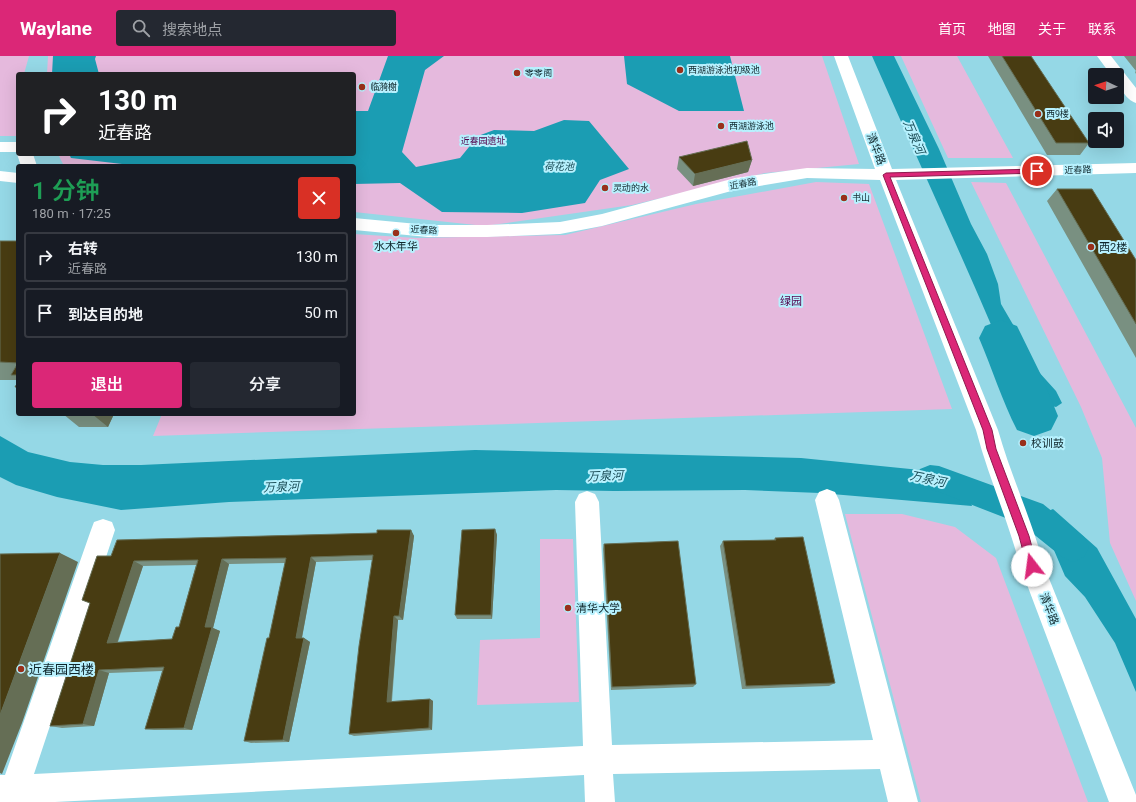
<!DOCTYPE html>
<html lang="zh">
<meta charset="utf-8">
<style>
:root{--surface:#171b24;--page:#242831;--text:#f1f3f6;--muted:#9ea1a6;--line:#363941;--accent:#db2777}
body{margin:0;font-family:Roboto,"Noto Sans SC",sans-serif;background:var(--page);color:var(--text);height:100vh;display:flex;flex-direction:column;font-size:15px;white-space:nowrap}
*{box-sizing:border-box;margin:0}
p{font-size:13px;color:var(--muted)}
.icon{flex:none;width:22px;height:22px;fill:none;stroke:currentColor;stroke-width:2;stroke-linecap:round;stroke-linejoin:round}
.map{position:relative;flex:1;overflow:hidden}
.details{position:absolute;left:16px;top:108px;width:340px;height:252px;display:flex;flex-direction:column;background:var(--surface);border-radius:4px;box-shadow:0 4px 16px #0002}
.details>*{flex:none}
.guide{position:absolute;left:16px;top:16px;width:340px;height:84px;border-radius:4px;box-shadow:0 4px 16px #0002;background:#202124;color:#fff;overflow:hidden}
.needle{width:26px;rotate:274deg}
.controls{position:absolute;left:1088px;top:12px;display:grid;gap:8px}
.controls a{display:grid;place-items:center;width:36px;height:36px;border-radius:4px;background:var(--surface);box-shadow:0 4px 16px #0002;font-size:20px}
.pin{position:absolute;display:grid;place-items:center;width:34px;height:34px;color:#fff;margin:-17px;border:2px solid #fff;border-radius:50%;box-shadow:0 1px 4px #0007}
.me{position:absolute;width:44px;margin:-22px;rotate:345deg;stroke-linejoin:round;filter:drop-shadow(0 0 3px #0008)}
.turn{display:flex;align-items:center;gap:14px;height:84px;padding:0 16px;font-size:18px}
.turn .icon{width:52px;height:52px;stroke-width:2.5}
.turn b{display:block;font-size:28px;line-height:34px}
.round{display:grid;place-items:center;flex:none;width:42px;height:42px;border-radius:4px;background:var(--page)}
.headline{display:flex;align-items:center;justify-content:space-between;height:68px;padding:0 16px}
h1{font-size:24px;font-weight:600;line-height:30px;color:#1e9e55}
.button{display:flex;gap:8px;margin-top:auto;padding:8px 16px}
.button a{flex:1;height:46px;border-radius:4px;background:var(--accent);color:#fff;font-size:16px;font-weight:600;line-height:46px;text-align:center}
.button a+a{background:var(--page);color:var(--text)}
ul{padding:0;list-style:none}
li{display:flex;align-items:center;gap:12px;height:50px;margin:0 8px 6px;padding:0 8px;border:2px solid var(--line);border-radius:4px}
li div{flex:1}
li b{display:block;font-size:15px}
li em{font-style:normal}
header{display:flex;align-items:center;gap:24px;box-sizing:border-box;height:56px;padding:0 20px;background:var(--accent);color:#fff}
header strong{font-size:19px}
nav{display:flex;gap:22px;margin-inline-start:auto;font-size:14px}
.search{width:280px;height:36px;background:var(--page);display:flex;align-items:center;gap:10px;box-sizing:border-box;padding:0 14px;border-radius:4px;color:var(--muted);font-size:15px}
.map>svg:first-child{display:block}
.built{fill:#95d8e6;fill-rule:evenodd}
.green{fill:#e5b9dd}
.water{fill:#1b9db3}
.lines{fill:none;stroke-linecap:round;stroke-linejoin:round}
.canal{fill:#1b9db3;fill-rule:evenodd}
.river{fill:#1b9db3;fill-rule:evenodd}
.minor{fill:#fff;fill-rule:evenodd}
.wall{fill:#799081;fill-rule:evenodd}
.shaded-wall{fill:#656e55}
.building{fill:#483c12;stroke:#656e55;fill-rule:evenodd}
.route{fill:#db2777;stroke:#8e194d}
.poi-dot{fill:#99301b;stroke:#b7f1fe;stroke-width:1.5}
.labels{text-anchor:middle;dominant-baseline:central;stroke-width:4;stroke-linejoin:round;paint-order:stroke}
.far-poi-label{font-size:9px;fill:#10272c;stroke:#b7f1fe;text-anchor:start}
.far-park-label{font-size:9px;fill:#52004a;stroke:#b7f1fe}
.far-street-label{font-size:9px;fill:#10272c;stroke:#b7f1fe}
.far-water-label{font-size:10px;font-style:italic;fill:#194b55;stroke:#b7f1fe}
.street-label{font-size:11px;fill:#10272c;stroke:#b7f1fe}
.poi-label{font-size:11px;fill:#10272c;stroke:#b7f1fe;text-anchor:start}
.park-label{font-size:11px;fill:#52004a;stroke:#b7f1fe}
.water-label{font-size:12px;font-style:italic;fill:#194b55;stroke:#b7f1fe}
.near-poi-label{font-size:13px;fill:#10272c;stroke:#b7f1fe;text-anchor:start}
</style>
<header>
<strong>Waylane</strong>
<div class="search"><svg class="icon" aria-label="search" viewBox="0 0 24 24"><circle cx="10" cy="10" r="6"/><path d="M15 15l6 6"/></svg>搜索地点</div>
<nav><a>首页</a><a>地图</a><a>关于</a><a>联系</a></nav>
</header>
<div class="map">
<svg width="1136" height="746" viewBox="0 0 1136 746">
<rect width="100%" height="100%" fill="#aae4f0"/>
<path class="built" d="M0,0H1136V746H0ZM18,18H354V98H18ZM1095,19H1117V41H1095ZM1095,63H1117V85H1095ZM18,110H354V358H18Z"/>
<path class="green" d="M0,0H29L24,18H18V80H0Z
M48,0H822L859,108L765,117L632,149L485,170L354,156V110H64L58,98H354V18H47Z
M901,0H957L1013,102H948Z
M816,126L869,128L952,353L153,380L162,358H354V178L416,182L565,179L696,148Z
M971,126L1006,127L1136,372V545L1110,487L1102,402L1081,351Z
M845,458H902L955,471L996,502L1088,746H921Z
M540,483H573L579,646L477,649L480,584L540,582Z"/>
<path class="water" d="M53,0H96L95,3L99,18H52Z
M388,0H444L425,14L402,96L416,111L460,102L478,80L494,74L534,75L564,64L589,65L629,113L600,124L585,147L522,157L442,156L400,127L354,128V110H139L71,102L69,98H354V55H368Z
M624,0H730L744,55H679L627,28Z
M872,0H894L939,93L971,168L987,198L998,228L1001,248L1015,272L1028,304L1056,335L1062,347L1056,351L1022,343C975,227 922,114 872,0Z
M0,380L28,396L70,406L103,409H141L475,394L801,402L940,416L964,424L972,450L820,437L745,434L614,435L556,434L229,446L121,454L57,441L16,429L0,421Z
M1053,453L1097,492L1136,563V636L1115,587L1085,541L1065,520L1039,459Z"/>
<g class="lines">
<path class="canal" d="M930,409L939,410L1043,448L1084,481L1089,491L1084,501L1073,506L1062,501L1021,468L939,436L920,431L915,422L920,413Z"/>
<path class="river" d="M1001,264L1017,270L1042,321L1058,360L1051,374L1034,380L1017,374C1002,345 992,312 979,282L985,270Z"/>
<path class="minor" d="M834,0H848L892,113L1136,107V117L896,124L998,374C1011,420 1032,464 1044,510L1136,739V746H1109L1020,510C1008,464 988,420 976,374L880,124L807,122L735,134L602,170L560,178L487,181H428L354,174V162L428,169H487L560,166L602,158L735,122L807,112L875,113Z
M1097,0H1111L1136,32V47C1126,44 1117,29 1117,19H1111Z
M0,86H18V96H0Z
M18,96V98H33L37,110H21L17,98Z
M0,115L18,117V127L0,125Z
M827,433L835,436L839,444L918,746H888L880,713L613,718L615,746H585L584,719L55,746H0V719H5L91,474L94,466L103,463L112,466L115,474L34,718L583,690L575,446L579,438L587,435L595,438L599,446L612,689L873,684L815,444L819,436Z"/>
</g>
<path class="wall" d="M988,0H1031L1089,87L1080,99H1047Z
M1124,0H1136V18L1135,16L1136,15Z
M679,101L752,104L748,116L693,130L677,113Z
M1057,133L1136,204V302L1047,145Z
M0,185H18V325L16,324H0Z
M63,358H114L108,371H79Z
M495,473L497,479L492,563H457L455,559Z
M411,474L414,480L403,564H398L392,645L430,643L433,645L432,674L354,680L349,678L373,504L316,506L302,582H304L310,586L289,686L251,687L244,685L269,582L285,507L229,508L213,572L220,575L192,674H154L145,673L162,615L109,617L94,670L62,672L50,670L90,547L82,544L111,500ZM196,509L179,571L172,583L118,586L143,510Z
M775,482L835,627L829,630L742,633L720,490L723,485L774,484Z
M604,488L696,628L693,631L611,634L603,493Z"/>
<path class="shaded-wall" d="M752,104L748,116L693,130L695,118Z
M92,358H114L108,371Z
M495,473L497,479L492,563L491,559Z
M411,474L414,480L403,564L399,560Z
M60,497L78,506L22,667L2,718L0,717V659Z
M311,501L316,506L301,586L296,582Z
M222,503L229,508L213,572L220,575L192,674L184,672L205,571Z
M134,505L143,510L116,590L107,587Z
M394,560L398,564L391,648L387,646Z
M304,582L310,586L289,686L283,684Z
M99,614L109,617L94,670L83,668Z
M430,643L433,645L432,674L429,672Z"/>
<path class="building" d="M1002,0H1031L1089,87H1056Z
M747,85L752,104L695,118L679,101Z
M1057,133H1092L1136,204V268Z
M0,185H18V319H11L18,307L0,306Z
M18,326V331H15Z
M495,473L491,559H455L462,474Z
M377,474H411L399,560H394L387,646L430,643L429,672L349,678L359,590L373,499L311,501L296,582H304L283,684L244,685L267,582H269L286,502L222,503L205,571H212L184,672L145,673L164,611L99,614L83,668L50,670L90,547L82,544L97,500H111L117,484L377,477ZM198,504L179,571H176L172,583L107,587L134,505Z
M803,481L835,627L746,630L723,485L776,484L775,482Z
M678,485L696,628L612,631L604,488Z
M60,497L0,659V498Z"/>
<path class="route" d="M1037,113L1041,115L1040,117L890,121L992,374L996,393L1029,480L1037,510L1036,513L1032,515L1029,513L1027,510L1019,480L987,393L983,374L883,119L886,117Z"/>
<g class="poi-dot">
<circle cx="680" cy="14" r="4"/>
<circle cx="517" cy="17" r="4"/>
<circle cx="362" cy="31" r="4"/>
<circle cx="1038" cy="58" r="4"/>
<circle cx="721" cy="70" r="4"/>
<circle cx="605" cy="132" r="4"/>
<circle cx="844" cy="142" r="4"/>
<circle cx="396" cy="177" r="4"/>
<circle cx="1091" cy="191" r="4"/>
<circle cx="1023" cy="387" r="4"/>
<circle cx="568" cy="552" r="4"/>
<circle cx="21" cy="613" r="4"/>
</g>
<g class="labels">
<g class="far-poi-label">
<text x="688" y="14">西湖游泳池初级池</text>
<text x="525" y="17">零零阁</text>
<text x="370" y="31">临漪榭</text>
<text x="1046" y="58">西9楼</text>
<text x="729" y="70">西湖游泳池</text>
<text x="613" y="132">灵动的水</text>
<text x="852" y="142">书山</text>
</g>
<g class="far-park-label">
<text x="483" y="85">近春园遗址</text>
</g>
<g class="far-street-label">
<text transform="translate(1078 114) rotate(-2)">近春路</text>
<text transform="translate(743 128) rotate(-11)">近春路</text>
<text transform="translate(424 174) rotate(3)">近春路</text>
</g>
<g class="far-water-label">
<text x="559" y="110">荷花池</text>
</g>
<g class="street-label">
<text transform="translate(876 93) rotate(69)">清华路</text>
<text transform="translate(1049 553) rotate(69)">清华路</text>
</g>
<g class="poi-label">
<text x="396" y="190" text-anchor="middle">水木年华</text>
<text x="1099" y="191">西2楼</text>
<text x="1031" y="387">校训鼓</text>
<text x="576" y="552">清华大学</text>
</g>
<g class="park-label">
<text x="791" y="245">绿园</text>
</g>
<g class="water-label">
<text transform="translate(914 81) rotate(67)">万泉河</text>
<text transform="translate(605 420) rotate(-2)">万泉河</text>
<text transform="translate(928 423) rotate(12)">万泉河</text>
<text transform="translate(281 431) rotate(-2)">万泉河</text>
</g>
<g class="near-poi-label">
<text x="29" y="613">近春园西楼</text>
</g>
</g>
</svg>
<div class="controls">
<a><svg class="needle" viewBox="-14 -14 28 28"><path d="M0-13l5 13h-10z" fill="#e53935"/><path d="M0 13l5-13h-10z" fill="#9ea1a6"/></svg></a>
<a><svg class="icon" aria-label="sound" viewBox="0 0 24 24"><path d="M4 9h4l5-4v14l-5-4H4zM17 9q2 3 0 6"/></svg></a>
</div>
<div class="pin" style="left:1037px;top:115px;background:#d93025"><svg class="icon" aria-label="arrive" viewBox="0 0 24 24"><path d="M6 21V4h12l-3 4 3 4H6"/></svg></div>
<svg class="me" style="left:1032px;top:510px" viewBox="-20 -20 40 40"><circle r="19" fill="#fff"/><path d="M0-13L10 11 0 6-10 11z" fill="#db2777"/></svg>
<div class="guide">
<div class="turn"><svg class="icon" aria-label="right" viewBox="0 0 24 24"><path d="M7 20v-9h11M14 6l5 5-5 5"/></svg><div><b>130 m</b>近春路</div></div>
</div>
<section class="details">
<div class="headline"><div><h1>1 分钟</h1><p>180 m · 17:25</p></div><a class="round" style="background:#d93025;color:#fff"><svg class="icon" aria-label="close" viewBox="0 0 24 24"><path d="M6 6l12 12M18 6L6 18"/></svg></a></div>
<ul>
<li><svg class="icon" aria-label="right" viewBox="0 0 24 24"><path d="M7 20v-9h11M14 6l5 5-5 5"/></svg><div><b>右转</b><p>近春路</p></div><em>130 m</em></li>
<li><svg class="icon" aria-label="arrive" viewBox="0 0 24 24"><path d="M6 21V4h12l-3 4 3 4H6"/></svg><div><b>到达目的地</b></div><em>50 m</em></li>
</ul>
<div class="button"><a>退出</a><a>分享</a></div>
</section>
</div>
